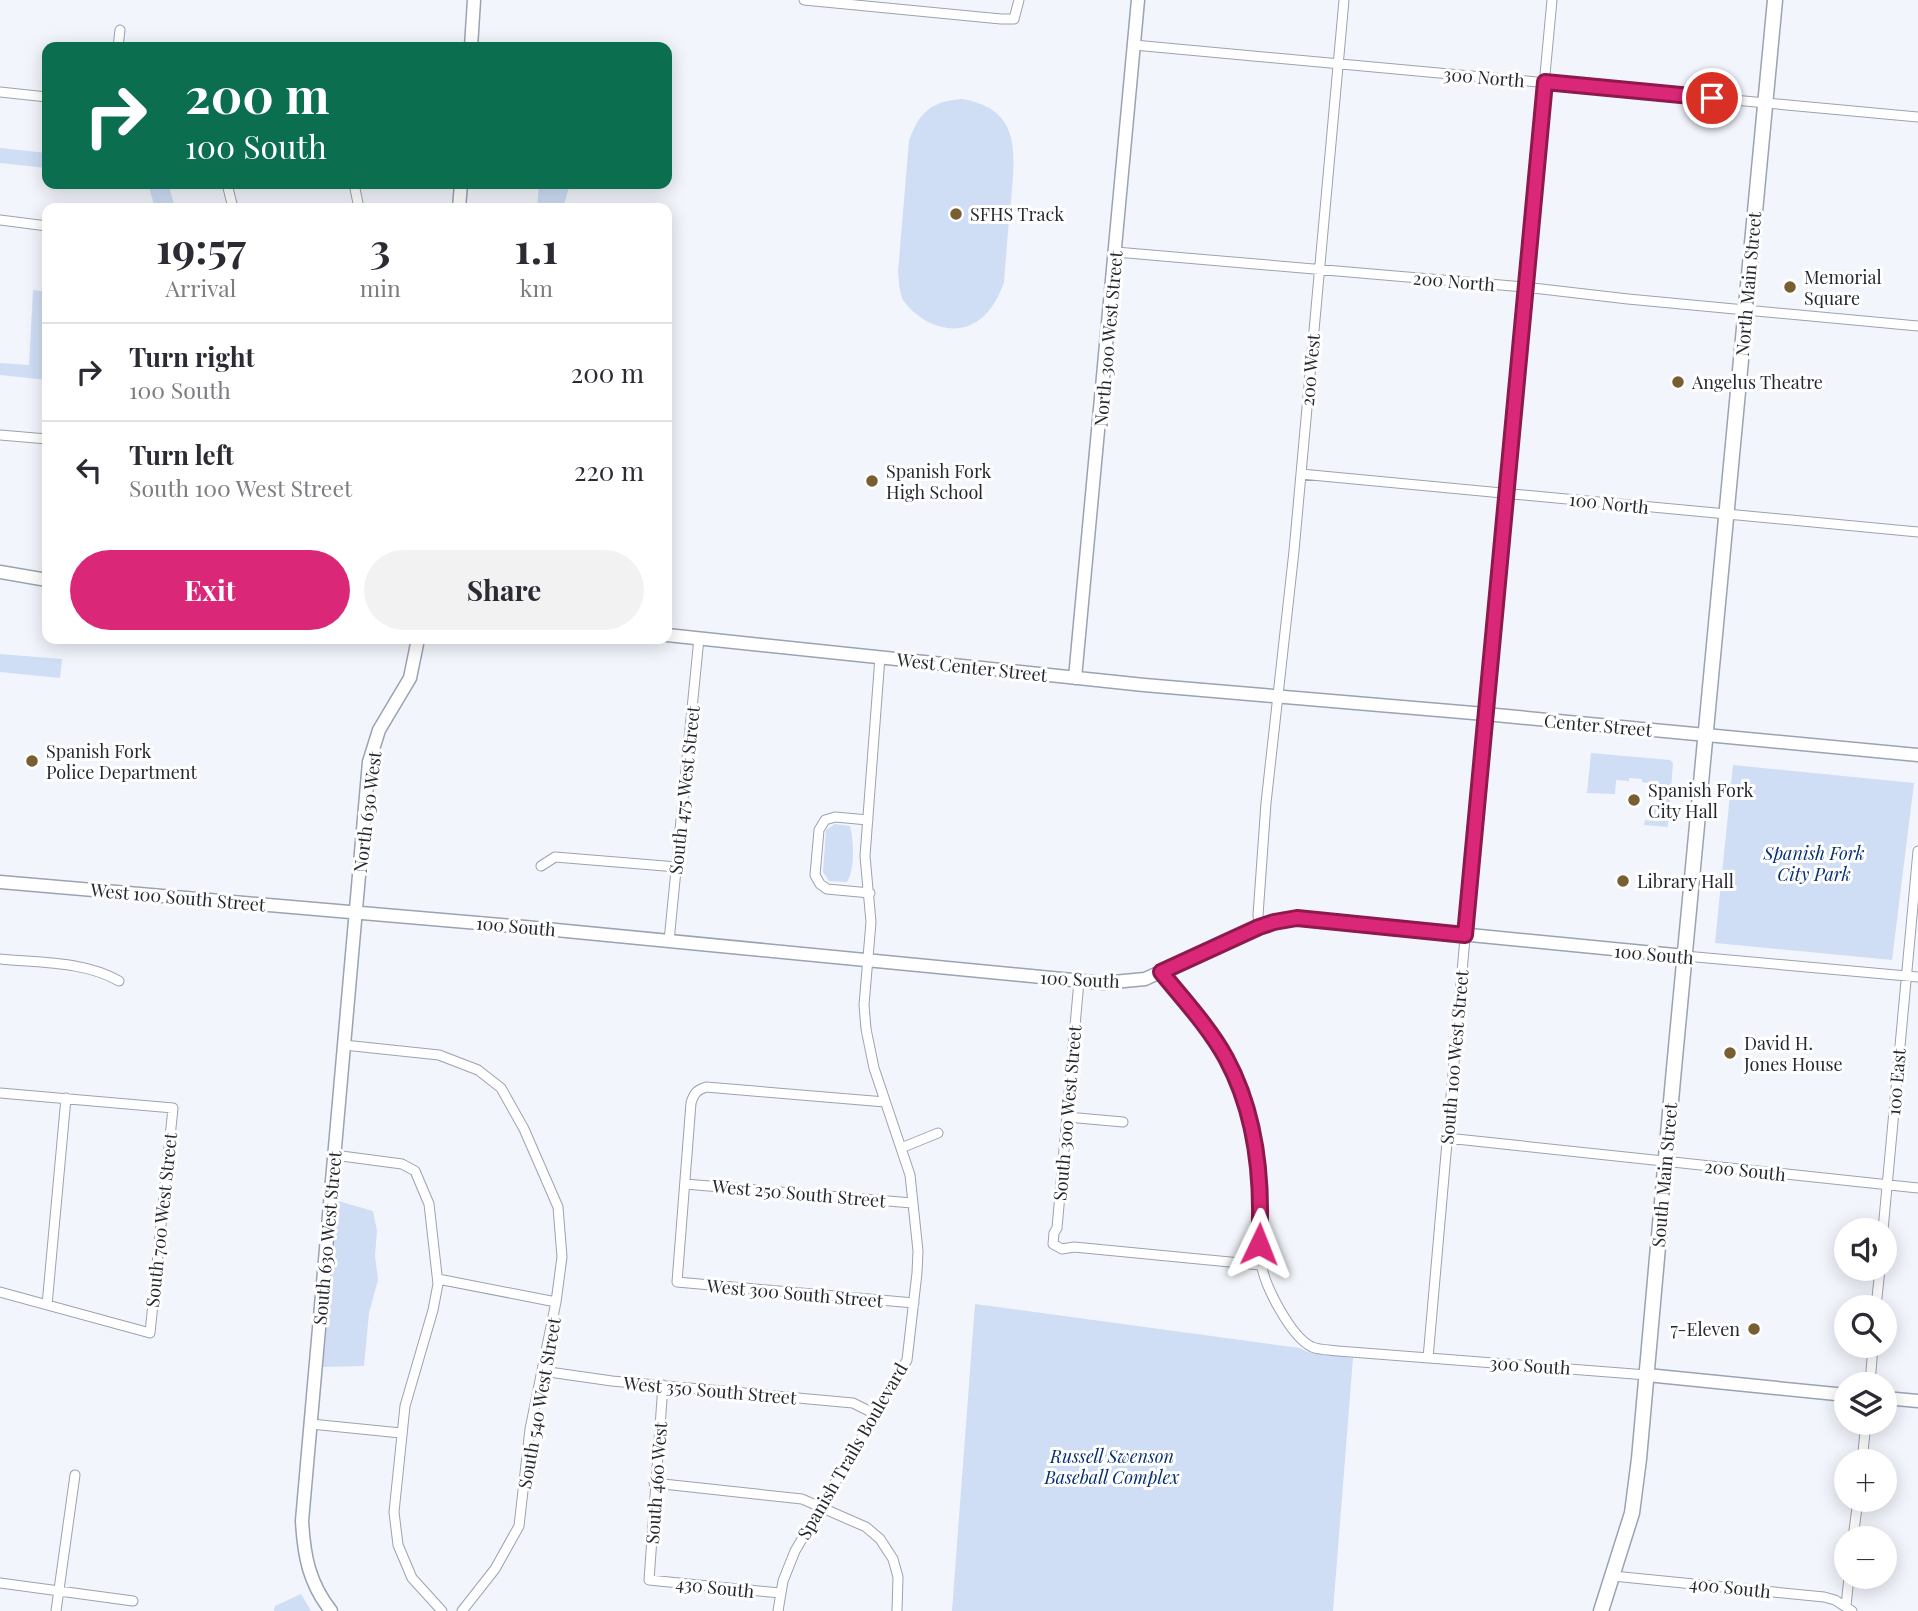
<!DOCTYPE html>
<meta charset="utf-8">
<style>
:root{--surface:#fff;--page:#f2f2f3;--text:#2b2b33;--muted:#7c7c81;--line:#e1e1e2;--accent:#db2777}
body{margin:0;font-family:"Playfair Display",serif;background:var(--page);color:var(--text);height:100vh;display:flex;flex-direction:column;font-size:26px;white-space:nowrap}
*{box-sizing:border-box;margin:0}
p{font-size:23px;color:var(--muted)}
.icon{flex:none;width:38px;height:38px;fill:none;stroke:currentColor;stroke-width:2;stroke-linecap:round;stroke-linejoin:round}
.map{position:relative;flex:1;overflow:hidden}
.details{position:absolute;left:42px;top:203px;width:630px;height:441px;display:flex;flex-direction:column;background:var(--surface);border-radius:14px;box-shadow:0 4px 18px #0003}
.details>*{flex:none}
.top-card{position:absolute;left:42px;top:42px;width:630px;height:147px;border-radius:14px;box-shadow:0 4px 18px #0003;background:#0b6e4f;color:#fff;overflow:hidden}
.tools{position:absolute;left:1834px;top:1218px;display:grid;gap:14px}
.tools a{display:grid;place-items:center;width:63px;height:63px;border-radius:50%;background:var(--surface);box-shadow:0 4px 18px #0003;font-size:35px}
.pin{position:absolute;display:grid;place-items:center;width:60px;height:60px;color:#fff;margin:-30px;border:4px solid #fff;border-radius:50%;box-shadow:0 2px 7px #0007}
.me{position:absolute;width:77px;margin:-38px;rotate:2deg;stroke-linejoin:round;filter:drop-shadow(0 0 5px #0008)}
.turn{display:flex;align-items:center;gap:24px;height:147px;padding:0 28px;font-size:32px}
.turn .icon{width:91px;height:91px;stroke-width:2.5}
.turn b{display:block;font-size:49px;line-height:60px}
.eta{display:flex;justify-content:space-evenly;align-items:center;height:119px;text-align:center}
.eta b{font-size:42px;font-weight:700;line-height:49px}
.action{display:flex;gap:14px;margin-top:auto;padding:14px 28px}
.action a{flex:1;height:80px;border-radius:42px;background:var(--accent);color:#fff;font-size:28px;font-weight:700;line-height:80px;text-align:center}
.action a+a{background:var(--page);color:var(--text)}
ul{padding:0;list-style:none}
li{display:flex;align-items:center;gap:21px;height:98px;padding:0 28px;border-top:2px solid var(--line)}
li div{flex:1}
li b{display:block;font-size:26px}
li em{font-style:normal}
.map>svg:first-child{display:block}
.green{fill:#cfddf5}
.lines{fill:none;stroke-linecap:round;stroke-linejoin:round}
.street-casing{stroke:#99a3b2;stroke-width:11}
.secondary-casing{stroke:#99a3b2;stroke-width:15}
.primary-casing{stroke:#99a3b2;stroke-width:17}
.street{stroke:#fff;stroke-width:9}
.secondary{stroke:#fff;stroke-width:12}
.primary{stroke:#fff;stroke-width:14}
.route-casing{stroke:#8e194d;stroke-width:18}
.route{stroke:#db2777;stroke-width:12}
.poi-dot{fill:#785e30;stroke:#fff;stroke-width:2.5}
.labels{text-anchor:middle;dominant-baseline:central;stroke-width:6;stroke-linejoin:round;paint-order:stroke}
.street-label{font-size:18px;fill:#25282f;stroke:#fff}
.poi-label{font-size:18px;fill:#25282f;stroke:#fff;text-anchor:start}
.park-label{font-size:18px;font-style:italic;fill:#063072;stroke:#fff}
</style>
<div class="map">
<svg width="1918" height="1611" viewBox="0 0 1918 1611">
<rect width="100%" height="100%" fill="#f2f6fc"/>
<path class="green" d="M962,99C1022,109 1015,153 1011,201C1008,228 1006,255 1004,282C992,318 966,340 928,322C919,317 908,308 903,300C899,291 899,281 898,272L909,141C919,112 932,101 962,99Z
M0,148L47,153V168L0,163Z
M148,184H178L169,186L175,208H155Z
M539,184H570L563,208H537Z
M33,290L47,292V380L0,375V363L29,365Z
M0,654L62,659L60,678L0,672Z
M1591,753L1670,760L1673,763L1670,803L1656,802V798L1653,797L1654,784L1642,782V779L1629,778V781L1616,780L1615,794L1587,793Z
M1733,765L1914,783L1892,960L1715,943Z
M1656,805L1669,806L1668,827L1644,825L1645,820L1651,821L1652,808H1655Z
M835,824L850,826C854,841 855,869 847,882L829,881L823,872L826,830Z
M338,1201L373,1211L377,1231L375,1256L378,1280L369,1313L364,1366L322,1367Z
M975,1304L1300,1348L1307,1352L1353,1358L1333,1611H952Z
M301,1594L311,1611H274L275,1606Z"/>
<g class="lines">
<defs>
<path id="street" d="M804,0L1001,19H1014L1019,0
M1134,45L1918,117
M118,47L120,30
M0,92L47,97
M227,184L233,208
M354,184L359,208
M0,220L47,226
M1116,252L1524,287L1628,299L1918,326
M0,435L47,439
M1301,474L1918,532
M868,820L835,817L825,820L819,830L815,875L820,884L827,889L870,893
M541,866L555,857L677,867
M1259,927L1258,915L1266,803L1294,551L1344,0
M669,941L699,638
M1685,956L1918,977
M0,959C40,963 84,961 119,981
M1161,973C1195,1013 1231,1056 1246,1107C1254,1133 1259,1159 1260,1186C1262,1211 1258,1236 1261,1261C1263,1284 1291,1337 1312,1347C1319,1350 1331,1350 1338,1351L1647,1375
M1079,981L1057,1228L1054,1233L1053,1244L1062,1249L1074,1247L1261,1265
M344,1045L439,1055L478,1070L501,1088L524,1129L558,1207L562,1257L556,1302L530,1429L519,1526L495,1569L462,1611
M0,1093L173,1108L150,1333L0,1292
M885,1102L706,1087C697,1090 694,1093 691,1103L677,1282L914,1303
M1067,1117L1123,1122
M1447,1138L1918,1188
M901,1148L938,1133
M334,1155L402,1164L415,1171L429,1204L438,1284L433,1310L405,1406L394,1512L398,1545L412,1578L442,1611
M685,1184L912,1203
M1883,1230L1918,851
M438,1279L556,1302
M47,1305L66,1098
M1876,1307L1880,1269
M1428,1358L1482,745L1552,0
M542,1371L612,1381L853,1403L875,1414
M1870,1384L1873,1346
M663,1385L649,1580L780,1593
M311,1424L401,1433
M1862,1461L1866,1423
M654,1483L802,1499L866,1527L880,1539L893,1559L898,1577L897,1611
M1853,1538L1858,1500
M1613,1576L1824,1597L1835,1600L1852,1611
M0,1583L133,1601
M1846,1606L1849,1577
M56,1611L75,1475
M778,1611L783,1581L795,1551L907,1360L917,1273L918,1251L910,1175L874,1068L866,1029L864,1005L871,922L865,856L880,657"/>
<path id="secondary" d="M471,47L474,0
M459,208L461,184
M0,572L47,580
M667,635L1144,685L1485,714L1918,755
M1075,678L1138,0
M0,882L525,927L1103,983L1145,979L1259,927L1274,922L1297,918L1685,956
M1647,1375L1846,1395
M1885,1398L1918,1401
M331,1611C309,1583 304,1556 302,1521L369,762L379,730L410,678L418,639"/>
<path id="primary" d="M1601,1611L1632,1513L1639,1459L1673,1079L1775,0"/>
</defs>
<use href="#street" class="street-casing"/>
<use href="#secondary" class="secondary-casing"/>
<use href="#primary" class="primary-casing"/>
<use href="#street" class="street"/>
<use href="#secondary" class="secondary"/>
<use href="#primary" class="primary"/>
</g>
<g class="lines">
<defs>
<path id="route" d="M1259,1244C1263,1181 1257,1115 1226,1058C1209,1027 1183,999 1161,972L1259,927L1274,922L1297,918L1465,935L1545,82L1712,98"/>
</defs>
<use href="#route" class="route-casing"/>
<use href="#route" class="route"/>
</g>
<g class="poi-dot">
<circle cx="956" cy="214" r="7"/>
<circle cx="1790" cy="287" r="7"/>
<circle cx="1678" cy="382" r="7"/>
<circle cx="872" cy="481" r="7"/>
<circle cx="32" cy="761" r="7"/>
<circle cx="1634" cy="800" r="7"/>
<circle cx="1623" cy="881" r="7"/>
<circle cx="1730" cy="1053" r="7"/>
<circle cx="1754" cy="1329" r="7"/>
</g>
<g class="labels">
<g class="street-label">
<text transform="translate(1484 77) rotate(5)">300 North</text>
<text transform="translate(1454 281) rotate(5)">200 North</text>
<text transform="translate(1748 284) rotate(-85)">North Main Street</text>
<text transform="translate(1108 339) rotate(-85)">North 300 West Street</text>
<text transform="translate(1310 370) rotate(-85)">200 West</text>
<text transform="translate(1609 503) rotate(6)">100 North</text>
<text transform="translate(972 667) rotate(6)">West Center Street</text>
<text transform="translate(1598 725) rotate(5)">Center Street</text>
<text transform="translate(684 790) rotate(-84)">South 475 West Street</text>
<text transform="translate(367 812) rotate(-83)">North 630 West</text>
<text transform="translate(178 897) rotate(5)">West 100 South Street</text>
<text transform="translate(516 926) rotate(5)">100 South</text>
<text transform="translate(1654 954) rotate(5)">100 South</text>
<text transform="translate(1080 979) rotate(3)">100 South</text>
<text transform="translate(1454 1057) rotate(-85)">South 100 West Street</text>
<text transform="translate(1896 1082) rotate(-85)">100 East</text>
<text transform="translate(1067 1113) rotate(-85)">South 300 West Street</text>
<text transform="translate(1745 1170) rotate(6)">200 South</text>
<text transform="translate(1664 1175) rotate(-85)">South Main Street</text>
<text transform="translate(799 1193) rotate(5)">West 250 South Street</text>
<text transform="translate(161 1220) rotate(-84)">South 700 West Street</text>
<text transform="translate(327 1238) rotate(-85)">South 630 West Street</text>
<text transform="translate(795 1293) rotate(5)">West 300 South Street</text>
<text transform="translate(1530 1365) rotate(4)">300 South</text>
<text transform="translate(710 1390) rotate(5)">West 350 South Street</text>
<text transform="translate(539 1403) rotate(-80)">South 540 West Street</text>
<text transform="translate(852 1451) rotate(-60)">Spanish Trails Boulevard</text>
<text transform="translate(656 1483) rotate(-86)">South 460 West</text>
<text transform="translate(715 1587) rotate(6)">430 South</text>
<text transform="translate(1730 1587) rotate(6)">400 South</text>
</g>
<g class="poi-label">
<text x="970" y="214">SFHS Track</text>
<text x="1804" y="277">Memorial<tspan x="1804" dy="21">Square</tspan></text>
<text x="1692" y="382">Angelus Theatre</text>
<text x="886" y="471">Spanish Fork<tspan x="886" dy="21">High School</tspan></text>
<text x="46" y="751">Spanish Fork<tspan x="46" dy="21">Police Department</tspan></text>
<text x="1648" y="790">Spanish Fork<tspan x="1648" dy="21">City Hall</tspan></text>
<text x="1637" y="881">Library Hall</text>
<text x="1744" y="1043">David H.<tspan x="1744" dy="21">Jones House</tspan></text>
<text x="1740" y="1329" text-anchor="end">7-Eleven</text>
</g>
<g class="park-label">
<text x="1814" y="853">Spanish Fork<tspan x="1814" dy="21">City Park</tspan></text>
<text x="1112" y="1456">Russell Swenson<tspan x="1112" dy="21">Baseball Complex</tspan></text>
</g>
</g>
</svg>
<div class="tools">
<a><svg class="icon" aria-label="sound" viewBox="0 0 24 24"><path d="M4 9h4l5-4v14l-5-4H4zM17 9q2 3 0 6"/></svg></a>
<a><svg class="icon" aria-label="search" viewBox="0 0 24 24"><circle cx="10" cy="10" r="6"/><path d="M15 15l6 6"/></svg></a>
<a><svg class="icon" aria-label="layers" viewBox="0 0 24 24"><path d="M12 4l9 5-9 5-9-5zM3 14l9 5 9-5"/></svg></a>
<a>+</a>
<a>−</a>
</div>
<div class="pin" style="left:1712px;top:98px;background:#d93025"><svg class="icon" aria-label="arrive" viewBox="0 0 24 24"><path d="M6 21V4h12l-3 4 3 4H6"/></svg></div>
<svg class="me" style="left:1259px;top:1244px" viewBox="-20 -20 40 40"><path d="M0-17L14 15 0 8-14 15z" fill="#db2777" stroke="#fff" stroke-width="4"/></svg>
<div class="top-card">
<div class="turn"><svg class="icon" aria-label="right" viewBox="0 0 24 24"><path d="M7 20v-9h11M14 6l5 5-5 5"/></svg><div><b>200 m</b>100 South</div></div>
</div>
<section class="details">
<div class="eta">
<div><b>19:57</b><p>Arrival</p></div>
<div><b>3</b><p>min</p></div>
<div><b>1.1</b><p>km</p></div>
</div>
<ul>
<li><svg class="icon" aria-label="right" viewBox="0 0 24 24"><path d="M7 20v-9h11M14 6l5 5-5 5"/></svg><div><b>Turn right</b><p>100 South</p></div><em>200 m</em></li>
<li><svg class="icon" aria-label="left" viewBox="0 0 24 24"><path d="M17 20v-9H6M10 6l-5 5 5 5"/></svg><div><b>Turn left</b><p>South 100 West Street</p></div><em>220 m</em></li>
</ul>
<div class="action"><a>Exit</a><a>Share</a></div>
</section>
</div>
